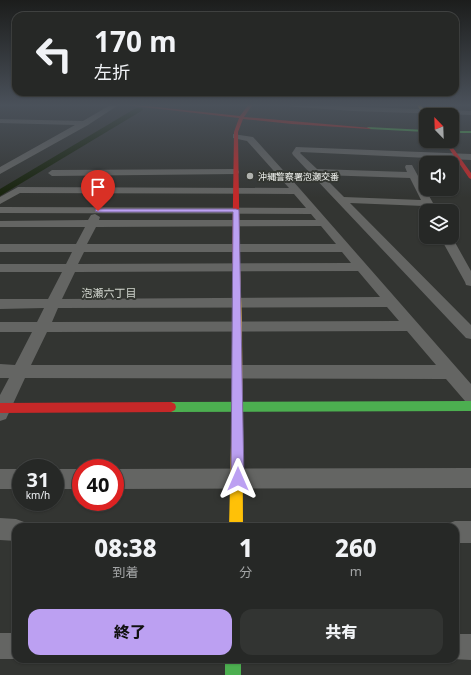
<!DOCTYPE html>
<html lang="ja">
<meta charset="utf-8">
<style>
:root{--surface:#262826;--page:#323432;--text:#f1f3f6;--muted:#a4a6a7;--line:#424443;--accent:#bca0f2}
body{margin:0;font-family:"Noto Sans","Noto Sans JP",sans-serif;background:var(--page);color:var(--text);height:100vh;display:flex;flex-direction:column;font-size:15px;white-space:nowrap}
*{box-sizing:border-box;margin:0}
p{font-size:13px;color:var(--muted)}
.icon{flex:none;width:22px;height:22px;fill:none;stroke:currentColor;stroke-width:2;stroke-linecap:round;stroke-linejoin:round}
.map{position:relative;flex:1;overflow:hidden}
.side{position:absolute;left:12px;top:523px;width:447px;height:140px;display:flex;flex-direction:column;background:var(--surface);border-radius:12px;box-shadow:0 1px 3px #0004,0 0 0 1px var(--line)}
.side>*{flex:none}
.hud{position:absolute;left:12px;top:12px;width:447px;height:84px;border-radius:12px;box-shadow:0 1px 3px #0004,0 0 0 1px var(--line);background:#262826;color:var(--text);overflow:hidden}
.needle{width:26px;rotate:337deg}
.tools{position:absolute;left:419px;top:108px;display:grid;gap:8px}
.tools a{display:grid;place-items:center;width:40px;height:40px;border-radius:8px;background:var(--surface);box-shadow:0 1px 3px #0004,0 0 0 1px var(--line);font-size:20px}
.speed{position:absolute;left:12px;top:459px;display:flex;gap:8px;font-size:20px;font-weight:700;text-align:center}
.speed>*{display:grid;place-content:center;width:52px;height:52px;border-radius:50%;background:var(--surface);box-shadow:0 1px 3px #0004,0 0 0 1px var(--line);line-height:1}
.speed small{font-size:10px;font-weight:400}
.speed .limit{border:6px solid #d22;background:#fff;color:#111}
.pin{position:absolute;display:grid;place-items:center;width:34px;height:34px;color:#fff;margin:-41px -17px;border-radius:50% 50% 50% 0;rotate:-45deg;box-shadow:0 0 4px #0007}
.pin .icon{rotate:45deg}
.me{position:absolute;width:44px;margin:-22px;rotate:0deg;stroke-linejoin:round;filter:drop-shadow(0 0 3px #0008)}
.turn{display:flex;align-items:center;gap:14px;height:84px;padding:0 16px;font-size:18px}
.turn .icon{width:52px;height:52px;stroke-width:2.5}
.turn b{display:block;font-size:28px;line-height:34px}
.eta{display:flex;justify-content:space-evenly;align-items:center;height:68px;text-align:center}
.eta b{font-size:24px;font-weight:800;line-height:28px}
.action{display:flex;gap:8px;margin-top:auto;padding:8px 16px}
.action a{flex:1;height:46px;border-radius:12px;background:var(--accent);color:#111;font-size:16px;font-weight:800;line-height:46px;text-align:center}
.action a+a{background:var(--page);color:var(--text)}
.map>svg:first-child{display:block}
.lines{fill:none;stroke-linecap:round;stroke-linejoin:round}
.canal{fill:#17230b;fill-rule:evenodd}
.street{fill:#646563;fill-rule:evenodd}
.fast{fill:#4caf50;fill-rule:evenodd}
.slow{fill:#ffc107;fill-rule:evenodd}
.jam{fill:#c62828;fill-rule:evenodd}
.route{fill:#bca0f2;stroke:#7a689d}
.poi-dot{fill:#b0b2ae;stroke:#333631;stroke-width:1.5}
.labels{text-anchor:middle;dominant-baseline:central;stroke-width:4;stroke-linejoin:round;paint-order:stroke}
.far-poi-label{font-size:9px;fill:#f3f5f1;stroke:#333631;text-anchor:start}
.neighbourhood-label{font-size:11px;fill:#d1d5ce;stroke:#333631}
</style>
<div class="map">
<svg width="471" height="675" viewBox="0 0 471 675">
<rect width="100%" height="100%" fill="#333532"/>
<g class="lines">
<path class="canal" d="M136,108H142L143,110L0,196V189Z"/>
<path class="street" d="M112,104H120L88,125L0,174V167L75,125L0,123V119L83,121Z
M281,104L471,111V115L353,111L284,106Z
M233,134L253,137L300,189L471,384V403L465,401L446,379L25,378L6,419L0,421V395L9,378H0V364L15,365L32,332H0V322H37L44,308L0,309V299H48L62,272H0V264H66L72,252H0V244H76L85,227H0V221L88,220L91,215L95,214L100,217L99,220H316L311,214L0,213V207L306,208L294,194L20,193L0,204V197L18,187L289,188L247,141L233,138ZM321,226L336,244H87L96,227ZM84,252H342L351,263L78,264ZM358,271L380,297L62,299L75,272ZM387,307L399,321L52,322L58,308ZM407,331L436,365H31L47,332Z
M296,147L471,154V160L301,152L300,153L317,169L407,172L405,167L406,165H412L433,203L435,211H427L424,206L350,203L471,325V339L466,338L293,155L292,153ZM322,175L410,178L421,200L344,197Z
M235,169L238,170L239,172L238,174L52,176L48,173L52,170Z
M440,237H452L471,271V286L466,285L465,282Z
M471,468V488L115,489V469Z
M0,469H21V489H0Z
M55,469H81V489H55Z
M0,518L16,519L24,522L26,527H16V541L0,540Z
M455,521H471V543H455V527H446L447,524Z
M0,633H16V659H0Z
M455,634H471V660L452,659H455Z"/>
<path class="fast" d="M367,127L426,130V132L369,129Z
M452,131H471V133H452Z
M471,401V411L171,412L167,410L166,407L167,404L171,402Z
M225,659H241V675H225Z"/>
<path class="slow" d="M416,104H420L428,115L425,116Z
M233,266H236L240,268L242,325L243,527H229L234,325Z"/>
<path class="jam" d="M116,104H128L240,116L249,104H253L244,117L371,128L369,129L292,124L243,119L238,132L240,268L236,270L232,268L234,132L239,118Z
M444,141H448L471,173V179L469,178Z
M171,402L175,404L176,407L175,410L171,412L0,413V403Z"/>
</g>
<linearGradient id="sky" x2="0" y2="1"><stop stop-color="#1c1d1c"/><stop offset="0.53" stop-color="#4a515a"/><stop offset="1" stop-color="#4a515a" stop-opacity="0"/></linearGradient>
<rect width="471" height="198" fill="url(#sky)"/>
<path class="route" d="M96,209H236L239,210L244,479L242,484L238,486L233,484L231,479L233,212H98L95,211Z"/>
<circle class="poi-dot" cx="250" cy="176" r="4"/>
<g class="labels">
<g class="far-poi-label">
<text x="258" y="176">沖縄警察署泡瀬交番</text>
</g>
<g class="neighbourhood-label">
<text x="109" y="292">泡瀬六丁目</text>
</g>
</g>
</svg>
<div class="tools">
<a><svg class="needle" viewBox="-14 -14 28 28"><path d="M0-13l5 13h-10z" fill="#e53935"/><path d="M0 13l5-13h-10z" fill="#a4a6a7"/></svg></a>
<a><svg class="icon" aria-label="sound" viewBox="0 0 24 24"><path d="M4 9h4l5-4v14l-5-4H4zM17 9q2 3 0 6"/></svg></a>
<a><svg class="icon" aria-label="layers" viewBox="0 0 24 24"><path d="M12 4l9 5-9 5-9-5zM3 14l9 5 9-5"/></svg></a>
</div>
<div class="speed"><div>31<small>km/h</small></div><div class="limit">40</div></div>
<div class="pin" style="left:98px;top:211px;background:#d93025"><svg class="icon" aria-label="arrive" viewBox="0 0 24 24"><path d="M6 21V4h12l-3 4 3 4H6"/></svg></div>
<svg class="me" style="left:238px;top:479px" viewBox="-20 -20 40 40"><path d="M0-17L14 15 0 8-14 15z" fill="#bca0f2" stroke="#fff" stroke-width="4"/></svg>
<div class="hud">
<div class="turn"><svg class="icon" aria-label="left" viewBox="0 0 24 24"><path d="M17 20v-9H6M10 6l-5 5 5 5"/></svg><div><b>170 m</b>左折</div></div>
</div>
<section class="side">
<div class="eta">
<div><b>08:38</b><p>到着</p></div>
<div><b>1</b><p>分</p></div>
<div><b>260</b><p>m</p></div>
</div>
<div class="action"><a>終了</a><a>共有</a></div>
</section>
</div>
